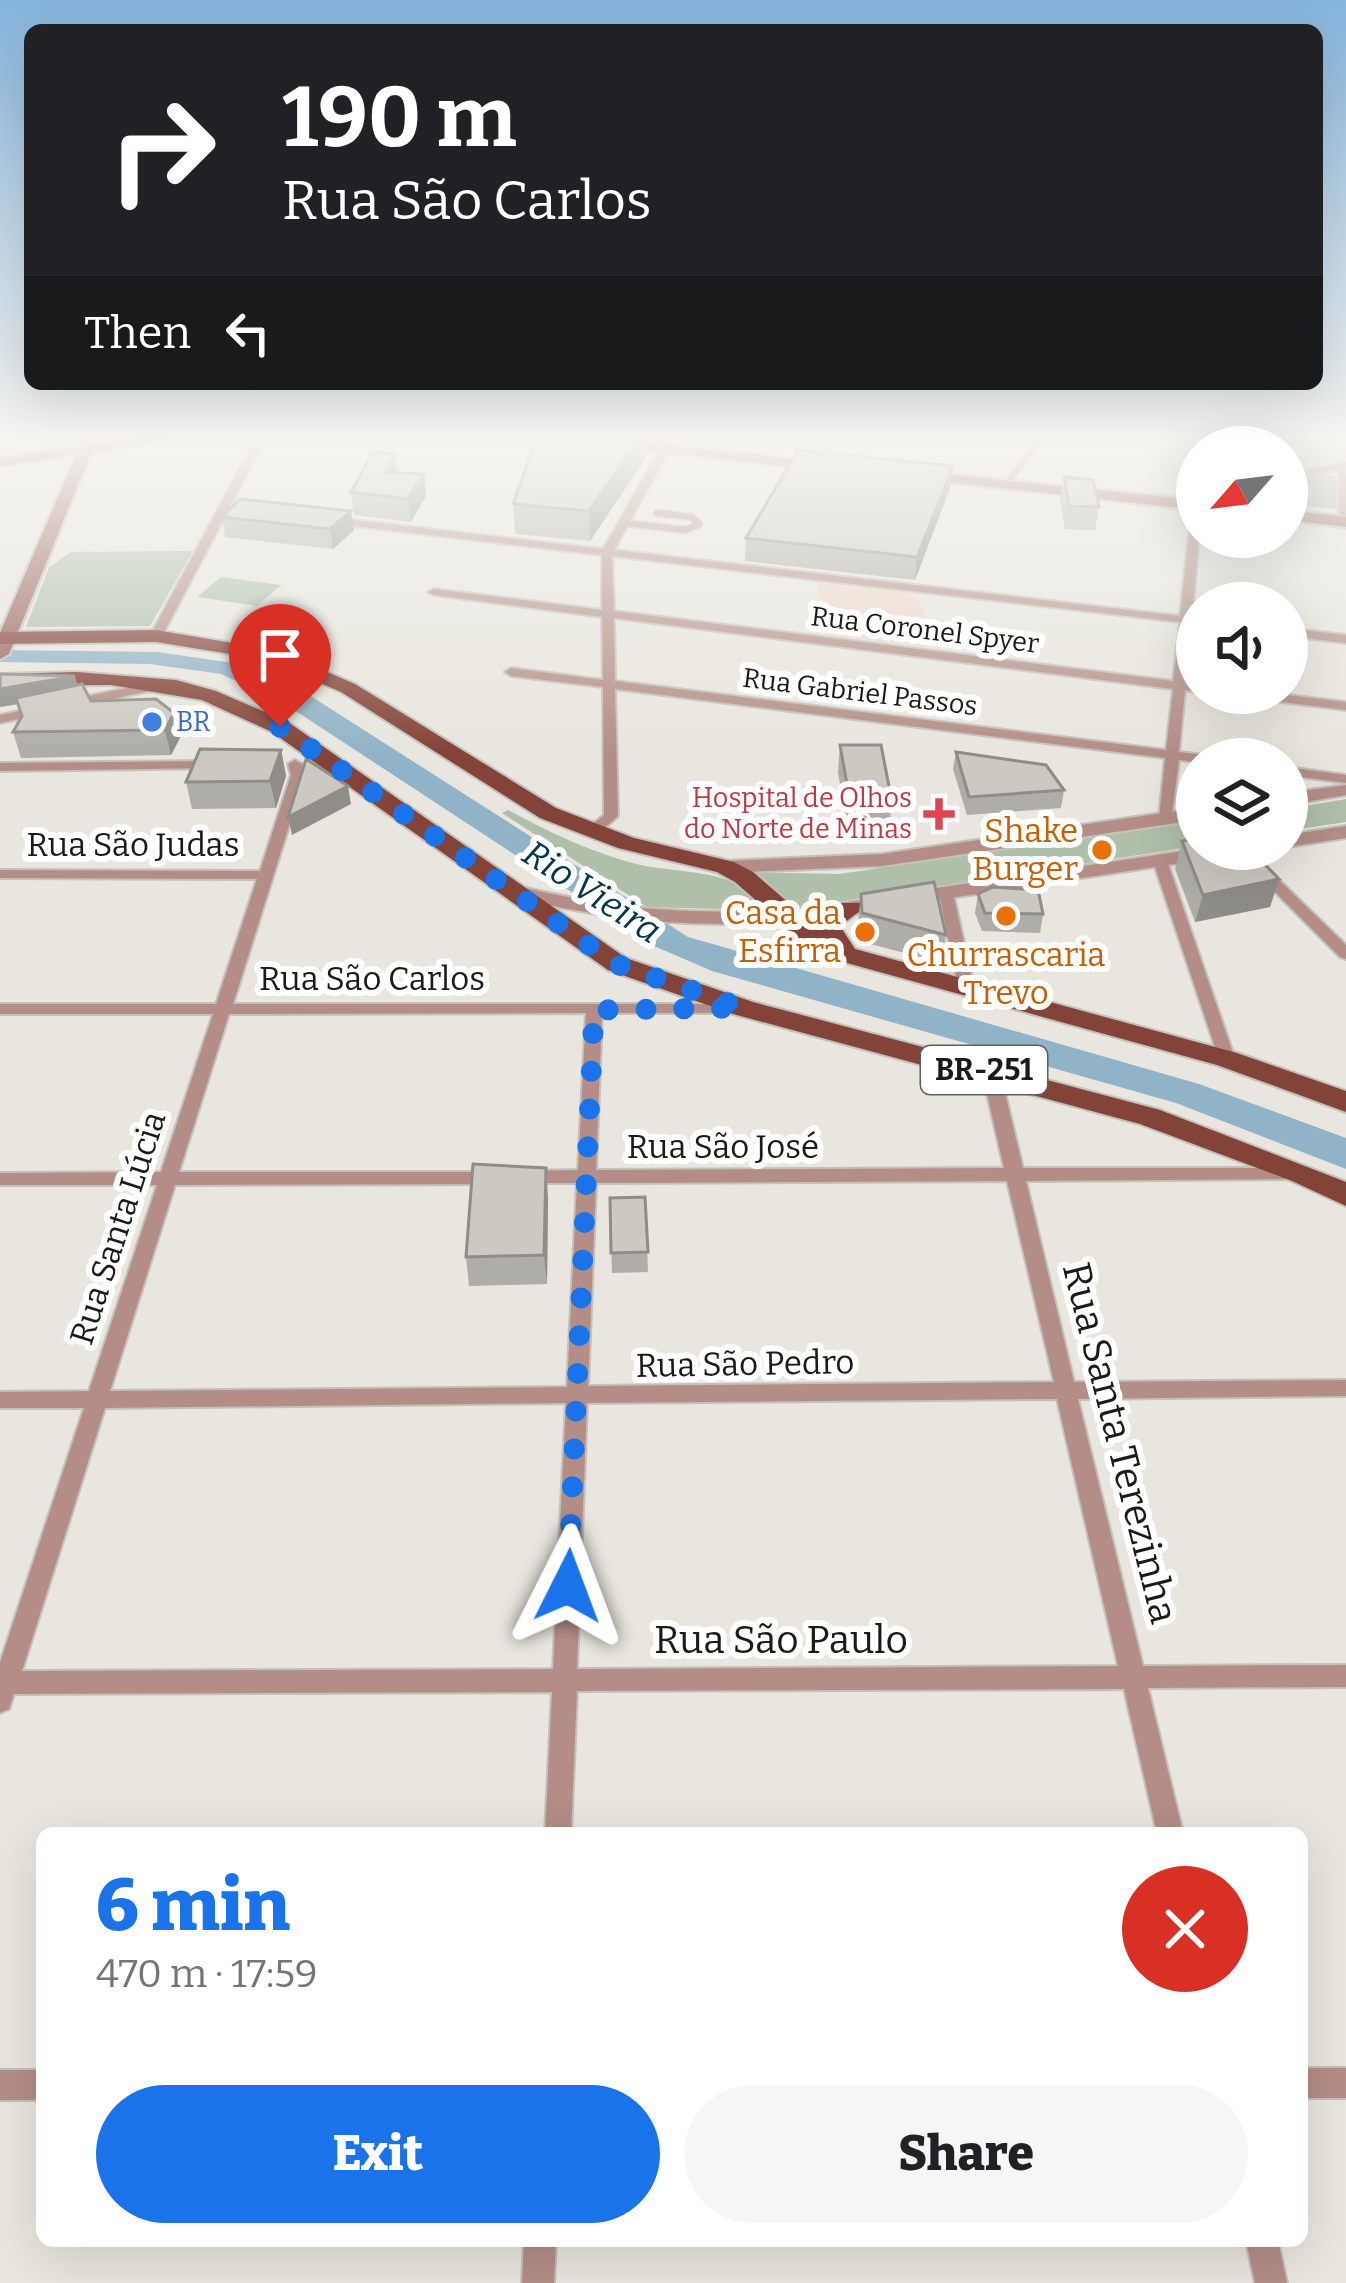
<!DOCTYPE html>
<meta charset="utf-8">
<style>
:root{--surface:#fff;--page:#f6f6f6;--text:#202124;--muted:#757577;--accent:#1a73e8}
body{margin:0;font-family:Bitter,serif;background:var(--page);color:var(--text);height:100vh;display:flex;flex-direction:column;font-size:45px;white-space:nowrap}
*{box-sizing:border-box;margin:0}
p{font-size:39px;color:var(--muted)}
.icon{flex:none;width:66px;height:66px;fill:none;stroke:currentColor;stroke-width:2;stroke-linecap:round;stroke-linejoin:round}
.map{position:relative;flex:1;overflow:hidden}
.details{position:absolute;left:36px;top:1827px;width:1272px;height:420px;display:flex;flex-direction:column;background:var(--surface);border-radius:18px;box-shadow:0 12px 48px #0002}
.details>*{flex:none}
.hud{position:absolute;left:24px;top:24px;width:1299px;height:366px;border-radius:18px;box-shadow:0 12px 48px #0002;background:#202124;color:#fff;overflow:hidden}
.needle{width:78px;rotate:242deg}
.controls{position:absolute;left:1176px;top:426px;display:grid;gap:24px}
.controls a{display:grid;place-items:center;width:132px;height:132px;border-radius:50%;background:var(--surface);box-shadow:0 12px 48px #0002;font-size:60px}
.pin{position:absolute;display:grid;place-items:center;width:102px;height:102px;color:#fff;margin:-123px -51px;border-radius:50% 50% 50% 0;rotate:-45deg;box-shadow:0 0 12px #0007}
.pin .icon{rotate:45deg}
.me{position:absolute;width:132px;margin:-66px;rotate:3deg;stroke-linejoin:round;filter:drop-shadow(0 0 9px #0008)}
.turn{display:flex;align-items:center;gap:42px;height:252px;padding:0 60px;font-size:54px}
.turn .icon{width:156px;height:156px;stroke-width:2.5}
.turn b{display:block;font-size:84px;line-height:102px}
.then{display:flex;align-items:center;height:114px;padding:0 60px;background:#0003;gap:24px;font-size:45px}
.round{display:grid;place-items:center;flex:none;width:126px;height:126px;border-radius:63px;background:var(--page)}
.headline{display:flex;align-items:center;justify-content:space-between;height:204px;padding:0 60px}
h1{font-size:72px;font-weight:800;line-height:90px;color:var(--accent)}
.button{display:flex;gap:24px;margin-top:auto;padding:24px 60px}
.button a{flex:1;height:138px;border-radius:72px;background:var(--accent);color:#fff;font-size:48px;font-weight:800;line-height:138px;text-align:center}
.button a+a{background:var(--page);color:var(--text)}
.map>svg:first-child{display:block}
.education{fill:#eed6cc}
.medical{fill:#e7dac6}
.green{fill:#afbfaa}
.water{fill:#91b3c7}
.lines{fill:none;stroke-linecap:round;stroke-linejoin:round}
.service-casing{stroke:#c3c1ba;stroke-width:9}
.minor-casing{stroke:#c3c1ba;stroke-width:4}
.tertiary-casing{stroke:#c3c1ba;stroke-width:4}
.secondary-casing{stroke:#c3c1ba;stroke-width:5}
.primary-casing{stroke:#c3c1ba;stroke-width:4}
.service{stroke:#b48e86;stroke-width:6}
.minor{fill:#b48e86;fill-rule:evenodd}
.tertiary{fill:#b48e86;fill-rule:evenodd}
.secondary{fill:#996258;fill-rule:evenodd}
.primary{fill:#844338;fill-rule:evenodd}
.wall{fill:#afada7}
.shaded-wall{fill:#8f8d88}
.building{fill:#ccc9c2;stroke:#8f8d88;stroke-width:3}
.route{stroke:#1a73e8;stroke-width:21;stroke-dasharray:0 37.8}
.shop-dot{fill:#3f7fe0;stroke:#fff;stroke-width:4.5}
.health-dot{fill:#e0444e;stroke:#fff;stroke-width:4.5}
.food-dot{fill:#e8710a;stroke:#fff;stroke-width:4.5}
.labels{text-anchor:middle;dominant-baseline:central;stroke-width:12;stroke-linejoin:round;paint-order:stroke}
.far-street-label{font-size:27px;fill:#1b1a17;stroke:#fff}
.far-shop-label{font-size:27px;fill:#366cbe;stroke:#fff;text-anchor:start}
.far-health-label{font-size:27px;fill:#be3a42;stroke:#fff;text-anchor:end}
.shield{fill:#fff;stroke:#5f5f5d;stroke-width:3}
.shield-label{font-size:30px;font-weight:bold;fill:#1b1a17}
.food-label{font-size:33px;fill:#c56008;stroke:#fff;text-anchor:end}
.street-label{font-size:33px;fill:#1b1a17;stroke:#fff}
.water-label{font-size:36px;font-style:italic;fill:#04354b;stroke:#fff}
.near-street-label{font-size:39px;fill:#1b1a17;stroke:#fff}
</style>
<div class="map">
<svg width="1346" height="2283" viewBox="0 0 1346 2283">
<rect width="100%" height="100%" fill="#e8e6de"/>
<path class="education" d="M818,583L915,593L939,648L825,635Z"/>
<path class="medical" d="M1215,434H1346V461L1287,472V447H1234Z"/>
<path class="green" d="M1325,474L1338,478L1337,509L1287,504V478Z
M193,551L150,626L26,627L49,567L71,552Z
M221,577L281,585L257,606L197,597Z
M1346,799V822L1287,831V809Z
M508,810C551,833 596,855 645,866C678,872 727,871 752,894V903L721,909L647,907L502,813Z
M1197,822V846L790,909L743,872L839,874Z"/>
<path class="water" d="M0,650L157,652L233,663L306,693L688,937L1199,1084L1346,1138V1169L1176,1103L712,971L654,946L282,702L221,674L150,664L0,662Z"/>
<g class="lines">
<defs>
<path id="service" d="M1011,478L1044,434
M625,523L686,530L699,524L691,517L657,513"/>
<path id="minor" d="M81,434H91L89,450L81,448Z
M258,434H268L162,636L152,639L150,636Z
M648,434H658L670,449L614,550L1180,616L1192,504L1197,501L1199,537L1192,617L1197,618V624H1191L1186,683L1197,684V692L1185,690L1179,752L1204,755L1211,759H1197V762L1179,760L1171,822L1166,823L1159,819L1165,758L615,689L618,816L598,834H588V828L604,815L603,687L511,676L505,672L511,668L603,680L602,617L434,595L428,592L434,589L602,610V555L328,523L323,520L328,517L603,549L660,449ZM612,556L1180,622L1173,681L614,611ZM614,618L1173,689L1166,750L615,681Z
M831,434H841L828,461H822Z
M1204,434H1215L1233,447H1222Z
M1346,463V517L1339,514V470L1287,478V472Z
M1287,628L1346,635V643L1287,636Z
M160,681L166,685L164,688L69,708L63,704L69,700Z
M1235,693H1271L1346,702V710L1241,697Z
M42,706L48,710L47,713L0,723V715Z
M295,760L302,764L305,775L233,1004H745L747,1008L739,1013H602L596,1170L1004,1168L982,1072L991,1066L1000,1072L1023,1168H1303L1306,1173L1303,1178L1297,1179L1026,1181L1074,1382L1346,1380V1396L1078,1399L1143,1666L1346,1665V1687L1148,1688L1183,1833H1157L1124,1689L577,1691L571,1833H545L552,1692L14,1694L9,1709L0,1713V1663L84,1408H0V1392L89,1391L157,1185H0V1173L161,1172L213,1014H0V1004H216L257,879L0,878V870L260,871L291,775L288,764ZM586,1013L578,1170L527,1171L518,1177L527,1183H577L567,1387L110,1391L175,1185L493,1184L502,1178L493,1172H179L229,1014ZM1007,1181L1054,1382L588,1386L596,1183ZM1057,1399L1118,1666L577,1669L587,1403ZM566,1403L553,1669L22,1671L105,1408Z
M216,761L221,762V768L0,771V763Z
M1287,767L1346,775V783L1287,775Z
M1232,849H1247L1346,945V959L1340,957Z
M1160,857L1167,861L1235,1059L1233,1063H1221L1219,1059L1153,861Z
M946,889L953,893L974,987L966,992L958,987L939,893Z
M1302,2068H1346V2098H1302Z
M0,2070H42V2100H0Z
M524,2241H556L554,2283H522Z
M1246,2241H1278L1287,2283H1255Z"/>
<path id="tertiary" d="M1346,785V795L1287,805V793Z
M1197,808V820L882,866L725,873L715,867L725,861L882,854Z
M1346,826V838L1287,847V835Z
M1197,849H1244L1234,855L910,904L900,898L910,892Z
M513,885C639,916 736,918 864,900L874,906C859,917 831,917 812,919C706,931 608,921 506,895L503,891Z"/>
<path id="secondary" d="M164,434H199L91,453L9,654L0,659V633L76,455L0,466V458Z
M518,434H563L579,439L572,443Z
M611,439L823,462L830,466L823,470L606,446V440Z
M915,471L1197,500V510L910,478L908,475Z
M1287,510L1346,517V527L1287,520Z"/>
<path id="primary" d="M156,630L279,651L355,684L556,808L634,838L734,862L753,872L813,924L842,903H860L864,908L840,926L855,949L1237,1053L1346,1091V1112L1217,1065L818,955L735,882L717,872L618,848L540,818L341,692L267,660L156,642L0,644V632Z
M77,672L176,680L216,691L288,722L626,958L753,1002L1160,1110L1346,1182V1206L1292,1181L1140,1124L733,1014L608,970L272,732L202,700L111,685L0,686V674Z"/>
</defs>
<use href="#service" class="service-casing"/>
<use href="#minor" class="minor-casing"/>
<use href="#tertiary" class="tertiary-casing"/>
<use href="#secondary" class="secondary-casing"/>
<use href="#primary" class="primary-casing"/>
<use href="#service" class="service"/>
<use href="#minor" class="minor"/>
<use href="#tertiary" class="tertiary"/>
<use href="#secondary" class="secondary"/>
<use href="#primary" class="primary"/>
</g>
<path class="wall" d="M647,456L590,541L515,534L513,504Z
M953,466L950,488L915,580L745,561L746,538Z
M397,472L424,474L426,496L411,522L354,515L351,492Z
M1064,477L1099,507L1095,530L1065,529L1060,500Z
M222,517L354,530L333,549L225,537Z
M78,685L91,701L156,699L180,738L171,755L21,758L13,732L22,717L18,704L0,707Z
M840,745L892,802L889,829L847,828L838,772Z
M281,750L286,776L276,808L192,809L186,782Z
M956,752L1064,790L1061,808L967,815L953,769Z
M1182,841L1279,879L1270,907L1195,922L1175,869Z
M861,894L946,935L942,963L859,941L858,922Z
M978,894L1043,914L1040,933L982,931L975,913Z
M548,1197L547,1284L469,1286L466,1257Z
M645,1197L648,1272L612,1273L610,1198Z"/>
<path class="shaded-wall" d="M642,434H647V456L590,541L589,511Z
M395,454L397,476L385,472Z
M953,466L950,488L915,580L917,557Z
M424,474L426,496L411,522L408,499Z
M351,511L354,530L333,549L330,529Z
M75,676L80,693L0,707V689Z
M174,713L180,738L171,755L165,730Z
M281,750L286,776L276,808L270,781Z
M348,786L351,804L292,835L288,817Z
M1279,879L1270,907L1195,922L1203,895Z
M546,1168L548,1197L547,1284L544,1255Z"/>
<path class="building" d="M538,434H642L589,511L513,504Z
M798,450L953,466L917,557L746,538Z
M373,452L395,454L385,472L424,474L408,499L351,492Z
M1064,477L1093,480L1099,507L1069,506Z
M240,499L351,511L330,529L222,517Z
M0,674L75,676L0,689Z
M82,684L91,701L156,699L174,713L165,730L13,732L22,716L16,698Z
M840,745H881L892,802L850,801Z
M200,749L281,750L270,781L186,782Z
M956,752L1046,765L1064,790L969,797Z
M306,759L348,786L288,817Z
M1197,839V849H1250L1279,879L1203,895L1182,841Z
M934,882L946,935L862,913L861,894Z
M993,887L1038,890L1043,914L985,913L978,894Z
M473,1164L546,1168L544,1255L466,1257Z
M645,1197L648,1252L611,1253L610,1198Z"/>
<linearGradient id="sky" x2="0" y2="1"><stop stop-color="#85b4db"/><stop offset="0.58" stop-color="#f5f4f0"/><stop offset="1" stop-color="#f5f4f0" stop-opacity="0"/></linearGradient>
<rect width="1346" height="753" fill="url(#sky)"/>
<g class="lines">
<path class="route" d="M280,727L616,964L743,1008L594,1010L568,1586"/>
</g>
<circle class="shop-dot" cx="152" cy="722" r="12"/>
<path class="health-dot" d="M933 796h12v12h12v12h-12v12h-12v-12h-12v-12h12z"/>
<g class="food-dot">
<circle cx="1102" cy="850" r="12"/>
<circle cx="1006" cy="916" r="12"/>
<circle cx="865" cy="932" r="12"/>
</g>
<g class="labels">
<g class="far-street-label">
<text transform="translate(925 630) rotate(7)">Rua Coronel Spyer</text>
<text transform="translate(860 692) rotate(7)">Rua Gabriel Passos</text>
</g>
<g class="far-shop-label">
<text x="176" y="722">BR</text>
</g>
<g class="far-health-label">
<text x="912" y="798">Hospital de Olhos<tspan x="912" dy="31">do Norte de Minas</tspan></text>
</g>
<rect class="shield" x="921" y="1046" width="126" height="48" rx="9"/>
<g class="shield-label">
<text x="984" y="1070">BR-251</text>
</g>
<g class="food-label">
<text x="1078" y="831">Shake<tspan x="1078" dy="38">Burger</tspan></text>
<text x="841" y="913">Casa da<tspan x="841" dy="38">Esfirra</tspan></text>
<text x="1006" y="955" text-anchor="middle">Churrascaria<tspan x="1006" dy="38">Trevo</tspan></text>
</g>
<g class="street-label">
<text x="133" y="845">Rua São Judas</text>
<text x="372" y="979">Rua São Carlos</text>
<text x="723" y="1147">Rua São José</text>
<text transform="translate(118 1228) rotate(-72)">Rua Santa Lúcia</text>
<text transform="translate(745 1364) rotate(-1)">Rua São Pedro</text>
</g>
<g class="water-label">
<text transform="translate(592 892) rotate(33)">Rio Vieira</text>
</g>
<g class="near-street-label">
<text transform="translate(1120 1443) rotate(76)">Rua Santa Terezinha</text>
<text x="781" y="1640">Rua São Paulo</text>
</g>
</g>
</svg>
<div class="controls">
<a><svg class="needle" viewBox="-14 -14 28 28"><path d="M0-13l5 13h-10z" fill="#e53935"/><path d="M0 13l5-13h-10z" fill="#757577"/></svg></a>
<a><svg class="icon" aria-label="sound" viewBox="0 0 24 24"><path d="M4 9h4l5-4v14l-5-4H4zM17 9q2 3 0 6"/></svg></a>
<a><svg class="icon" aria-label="layers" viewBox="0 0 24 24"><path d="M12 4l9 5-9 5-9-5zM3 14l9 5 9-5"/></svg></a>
</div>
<div class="pin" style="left:280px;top:727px;background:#d93025"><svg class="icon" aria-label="arrive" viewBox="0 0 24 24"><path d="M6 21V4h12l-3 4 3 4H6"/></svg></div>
<svg class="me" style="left:568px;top:1586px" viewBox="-20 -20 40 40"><path d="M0-17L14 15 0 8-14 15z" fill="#1a73e8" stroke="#fff" stroke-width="4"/></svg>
<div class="hud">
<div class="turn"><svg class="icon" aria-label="right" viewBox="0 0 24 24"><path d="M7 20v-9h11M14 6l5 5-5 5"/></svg><div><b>190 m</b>Rua São Carlos</div></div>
<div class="then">Then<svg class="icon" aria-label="left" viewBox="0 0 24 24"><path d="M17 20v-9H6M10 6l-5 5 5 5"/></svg></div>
</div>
<section class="details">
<div class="headline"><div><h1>6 min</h1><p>470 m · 17:59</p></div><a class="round" style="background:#d93025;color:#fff"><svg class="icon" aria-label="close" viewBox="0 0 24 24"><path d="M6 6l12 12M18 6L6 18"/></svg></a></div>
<div class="button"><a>Exit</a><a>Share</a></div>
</section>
</div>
